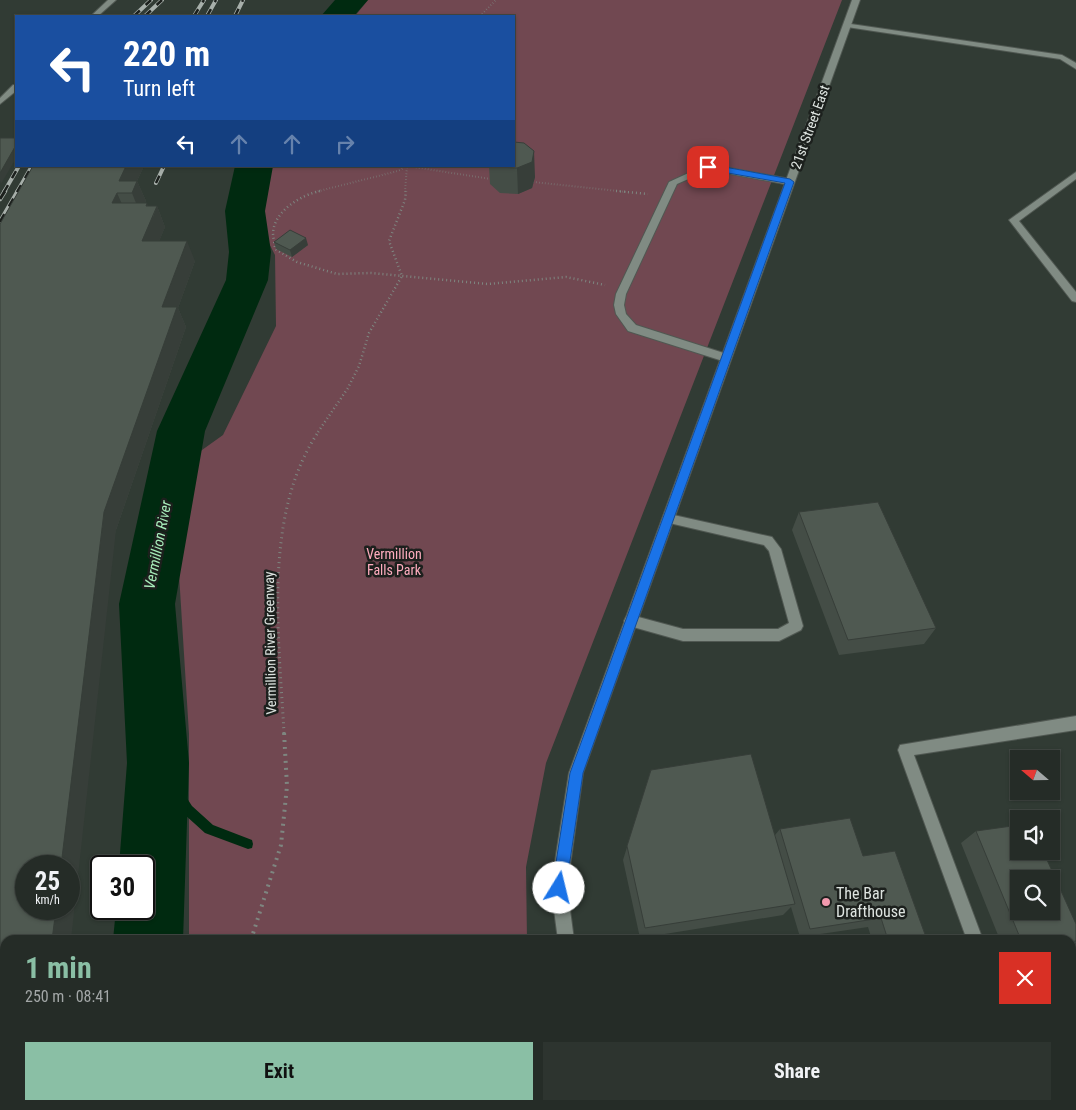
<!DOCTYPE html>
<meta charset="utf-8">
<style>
:root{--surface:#252c27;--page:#2d342f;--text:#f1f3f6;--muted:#a3a7a7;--line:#424844;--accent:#8abfa5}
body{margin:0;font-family:"Roboto Condensed",sans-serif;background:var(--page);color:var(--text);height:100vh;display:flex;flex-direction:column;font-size:19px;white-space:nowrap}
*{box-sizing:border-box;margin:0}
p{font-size:16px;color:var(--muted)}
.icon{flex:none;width:28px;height:28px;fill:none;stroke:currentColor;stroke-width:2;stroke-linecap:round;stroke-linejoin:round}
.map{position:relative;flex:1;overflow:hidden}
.sheet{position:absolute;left:0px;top:935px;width:1076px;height:175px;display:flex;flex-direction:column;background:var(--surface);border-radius:15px 15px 0 0;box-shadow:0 1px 4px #0004,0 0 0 1px var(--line)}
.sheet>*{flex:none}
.top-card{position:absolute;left:15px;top:15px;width:500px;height:152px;border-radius:0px;box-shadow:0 1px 4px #0004,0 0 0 1px var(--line);background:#1a4fa0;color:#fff;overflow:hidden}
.needle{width:32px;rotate:290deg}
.fabs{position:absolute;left:1010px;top:750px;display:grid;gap:10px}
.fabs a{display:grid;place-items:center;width:50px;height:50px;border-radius:0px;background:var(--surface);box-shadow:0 1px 4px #0004,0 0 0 1px var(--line);font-size:25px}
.speed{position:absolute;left:15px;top:855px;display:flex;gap:10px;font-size:25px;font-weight:700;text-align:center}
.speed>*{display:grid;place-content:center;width:65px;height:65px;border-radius:50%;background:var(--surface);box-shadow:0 1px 4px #0004,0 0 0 1px var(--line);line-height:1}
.speed small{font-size:12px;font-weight:400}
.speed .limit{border:2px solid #111;border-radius:8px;background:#fff;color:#111}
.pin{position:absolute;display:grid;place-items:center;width:42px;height:42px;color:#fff;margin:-21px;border-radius:10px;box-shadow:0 2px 8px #0006}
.me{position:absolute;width:55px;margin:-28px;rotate:9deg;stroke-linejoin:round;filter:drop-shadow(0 0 4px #0008)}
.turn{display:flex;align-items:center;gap:18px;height:105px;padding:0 25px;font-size:22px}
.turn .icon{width:65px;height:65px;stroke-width:2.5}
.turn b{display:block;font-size:35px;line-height:42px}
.lanes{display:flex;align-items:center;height:48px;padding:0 25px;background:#0003;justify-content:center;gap:25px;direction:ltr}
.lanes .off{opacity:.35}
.round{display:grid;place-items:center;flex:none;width:52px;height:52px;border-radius:0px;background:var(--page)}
.overview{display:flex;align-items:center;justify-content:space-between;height:85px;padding:0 25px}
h1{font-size:30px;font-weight:700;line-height:38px;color:var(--accent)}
.cta{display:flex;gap:10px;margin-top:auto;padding:10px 25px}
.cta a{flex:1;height:58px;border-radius:0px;background:var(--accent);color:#111;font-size:20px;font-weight:700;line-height:58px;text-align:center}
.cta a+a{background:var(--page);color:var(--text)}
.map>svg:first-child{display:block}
.green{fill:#714851}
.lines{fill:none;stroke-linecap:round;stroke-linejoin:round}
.stream{fill:#002a10;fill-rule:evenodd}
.river{fill:#002a10;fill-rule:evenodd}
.service-casing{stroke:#505852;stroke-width:2}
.minor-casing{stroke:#505852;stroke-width:2}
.trunk-casing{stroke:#505852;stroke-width:2}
.path-far3{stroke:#7e8680;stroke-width:2;stroke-dasharray:0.5 2.5;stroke-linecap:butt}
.path-far2{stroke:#7e8680;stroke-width:2.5;stroke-dasharray:1 3;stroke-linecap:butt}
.path-far1{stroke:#7e8680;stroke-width:3;stroke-dasharray:1 4;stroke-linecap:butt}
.path{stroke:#7e8680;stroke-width:4;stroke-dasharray:2 5;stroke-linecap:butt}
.service{fill:#808b83;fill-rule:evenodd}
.minor{fill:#808b83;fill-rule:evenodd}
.trunk{fill:#dd92a2;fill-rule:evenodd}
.rail-far1-casing{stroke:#a7afaa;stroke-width:4}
.rail-casing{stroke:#a7afaa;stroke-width:4.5}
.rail-far1{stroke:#1c201d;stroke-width:2.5;stroke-dasharray:8;stroke-linecap:butt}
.rail{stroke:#1c201d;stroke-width:3;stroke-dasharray:9;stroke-linecap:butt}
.wall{fill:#444d46}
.shaded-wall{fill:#373e39}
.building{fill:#4f5951;stroke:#373e39;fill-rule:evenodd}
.route{fill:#1a73e8;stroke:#114b97}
.poi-dot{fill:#f29aae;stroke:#1c201d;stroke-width:2}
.labels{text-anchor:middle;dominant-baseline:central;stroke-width:5;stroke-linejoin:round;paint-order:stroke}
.street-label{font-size:14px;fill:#dee4e0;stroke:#1c201d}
.park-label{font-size:14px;fill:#feacbe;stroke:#1c201d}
.water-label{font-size:15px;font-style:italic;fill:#a8edbb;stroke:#1c201d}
.near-poi-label{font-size:16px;fill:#dee4e0;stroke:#1c201d;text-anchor:start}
</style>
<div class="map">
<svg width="1076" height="1110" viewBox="0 0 1076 1110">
<rect width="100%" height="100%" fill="#313b34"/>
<path class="green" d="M368,0H842L546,763L526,867L527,940H189V734L178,558L195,455L223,435L276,326L275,255L255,216L258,176L264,166H514V16H355Z"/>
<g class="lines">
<path class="stream" d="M158,758L162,760L192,806L213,825L252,840L253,844L252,848L248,849L205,833L184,814L154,766L153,763L154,760Z"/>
<path class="river" d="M335,0H368L354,16H321Z
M235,166H273L265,211L271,252L268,280L205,431L175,604L189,763L183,940H113L116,909H144V866H119L127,763L119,604L157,431L226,280L229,252L225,211Z
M100,1105H176V1110H100Z"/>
<defs>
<path id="service" d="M108,0H116L98,16H91Z
M844,23L1062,55L1076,63V69L1060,59L847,27H844Z
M13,85H16V91L0,104V98Z
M708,164L790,179L794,182L790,185L709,170L677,184L626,294L624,305L626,314L636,325L730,355L731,358L730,361L726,362L628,331L616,314L614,305L616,294L669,182Z
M1076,172V179L1019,221L1076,292V302L1072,301L1009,220Z
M669,514L772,537L781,549L803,626L801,630L779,641H683L626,625L624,621L626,617L631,615L683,629H778L789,623L769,551L764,545L665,522L663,519L665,516Z
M1076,716V730L914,755L983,940H967L898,750L900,745Z"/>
<path id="minor" d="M852,0H860L583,773L567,887L574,940H558L551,887L569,773Z
M578,1105H596L597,1110H579Z
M809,1105H827L829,1110H811Z"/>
<path id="trunk" d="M1071,1044H1076V1062L1071,1063Z
M753,1105H803L801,1110H751Z"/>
</defs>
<use href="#service" class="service-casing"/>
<use href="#minor" class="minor-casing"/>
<use href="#trunk" class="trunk-casing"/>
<path class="path-far3" d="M480,16L496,0
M533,182L628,192
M315,192L398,171L407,166L491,179
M405,192L407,166"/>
<path class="path-far2" d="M320,191C301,195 274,211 273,233C273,238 275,244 275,249L297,262L337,274L371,273L488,284L566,277L605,285
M616,191L648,194
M318,432L348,388L359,366L369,333L402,276L389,241L405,200L406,191"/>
<path class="path-far1" d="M284,733C279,637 262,514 319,431"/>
<path class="path" d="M251,940L281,845L287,786L284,732
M234,1105V1110"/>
<use href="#service" class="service"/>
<use href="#minor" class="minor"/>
<use href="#trunk" class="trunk"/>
<defs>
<path id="rail-far1" d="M134,16L151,0
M145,16L162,0
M194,16L204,0
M207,16L216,0
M235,16L243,0
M156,183L164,166
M4,192L19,166
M17,192L32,166"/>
<path id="rail" d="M0,199L5,191
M0,222L18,191"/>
</defs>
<use href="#rail-far1" class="rail-far1-casing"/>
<use href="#rail" class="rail-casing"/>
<use href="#rail-far1" class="rail-far1"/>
<use href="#rail" class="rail"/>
</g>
<path class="wall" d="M33,166H144L137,181L146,201L145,203L148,206H157L165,227L159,241L195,261L178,308L186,327L116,530L5,940V987H0V224Z
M489,166H514L535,177L532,188L518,194L500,193L490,184Z
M274,242L308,245L292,257L276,249Z
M799,512L936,628L924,644L839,655L792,530Z
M651,770L775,835L780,829L863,856L927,940H872L868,927L800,937L791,907L783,915L640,938L623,860Z
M976,831L1076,924V943L1071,945V940H1000L961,843Z"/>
<path class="shaded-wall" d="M16,145V158L1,184L0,181V173Z
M534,151L535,177L532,188L518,194L517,168Z
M126,166H144L137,181L146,201L140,213L132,193L119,181Z
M117,193L126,213L112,203Z
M147,203L153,217L157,206L165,227L151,261L142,241L146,206Z
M306,238L308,245L292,257L290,250Z
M187,241L195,261L178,308L186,327L116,530L71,940H52L56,909H69V866H61L104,512L162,307Z"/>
<path class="building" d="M0,138H16V145L0,173Z
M514,142L524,143L534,151L532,162L517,168L499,167L514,166Z
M33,166H126L119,181H137L132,193H117L112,203H147L146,206H157L142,241H187L162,307H177L104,512L61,866H26V909H56L52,940H5V981H0V224Z
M290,230L306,238L290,250L274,242Z
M878,502L936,628L848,640L799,512Z
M751,754L795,904L645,928L627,846L651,770Z
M850,818L863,856L895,851L927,940H888L881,918L810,929L780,829Z
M1019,825V851H1043L1076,924V941L1071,942V940H1021L976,831ZM1019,879H1051V911H1019Z"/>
<path class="route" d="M708,164L790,179L794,182L583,773L566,888L564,893L559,895L554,893L552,888L570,773L785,183L705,169L704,167Z"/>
<circle class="poi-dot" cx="826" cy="902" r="5"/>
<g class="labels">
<g class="street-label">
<text transform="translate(810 127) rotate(-70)">21st Street East</text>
<text transform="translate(270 643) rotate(-91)">Vermillion River Greenway</text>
</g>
<g class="park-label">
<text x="394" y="554">Vermillion<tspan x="394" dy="16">Falls Park</tspan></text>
</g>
<g class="water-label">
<text transform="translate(158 545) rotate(-79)">Vermillion River</text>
</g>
<g class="near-poi-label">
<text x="836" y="893">The Bar<tspan x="836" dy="18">Drafthouse</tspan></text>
</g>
</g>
</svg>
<div class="fabs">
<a><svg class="needle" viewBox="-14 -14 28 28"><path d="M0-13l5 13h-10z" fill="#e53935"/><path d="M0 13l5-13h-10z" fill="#a3a7a7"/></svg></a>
<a><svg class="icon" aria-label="sound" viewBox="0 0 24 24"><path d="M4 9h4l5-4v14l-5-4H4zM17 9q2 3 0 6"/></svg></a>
<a><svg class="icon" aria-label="search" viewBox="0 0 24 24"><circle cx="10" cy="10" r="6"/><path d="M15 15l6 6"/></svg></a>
</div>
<div class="speed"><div>25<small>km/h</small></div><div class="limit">30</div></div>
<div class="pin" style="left:708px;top:167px;background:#d93025"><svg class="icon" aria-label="arrive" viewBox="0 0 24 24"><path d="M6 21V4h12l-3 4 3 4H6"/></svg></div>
<svg class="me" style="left:559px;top:888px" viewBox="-20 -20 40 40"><circle r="19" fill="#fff"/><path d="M0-13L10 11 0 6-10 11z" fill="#1a73e8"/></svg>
<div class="top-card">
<div class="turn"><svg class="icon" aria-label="left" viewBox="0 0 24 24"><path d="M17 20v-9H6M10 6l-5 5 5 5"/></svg><div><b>220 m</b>Turn left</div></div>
<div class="lanes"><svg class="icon" aria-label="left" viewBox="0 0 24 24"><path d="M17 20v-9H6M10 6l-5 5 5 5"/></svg><svg class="icon off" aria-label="ahead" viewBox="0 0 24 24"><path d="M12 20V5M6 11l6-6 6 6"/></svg><svg class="icon off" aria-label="ahead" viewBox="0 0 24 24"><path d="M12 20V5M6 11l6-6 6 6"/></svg><svg class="icon off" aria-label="right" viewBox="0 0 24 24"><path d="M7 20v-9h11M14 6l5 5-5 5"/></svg></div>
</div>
<section class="sheet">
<div class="overview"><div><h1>1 min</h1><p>250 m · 08:41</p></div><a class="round" style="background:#d93025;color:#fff"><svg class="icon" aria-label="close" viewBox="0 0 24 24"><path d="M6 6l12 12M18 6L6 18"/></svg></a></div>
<div class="cta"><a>Exit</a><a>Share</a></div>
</section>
</div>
